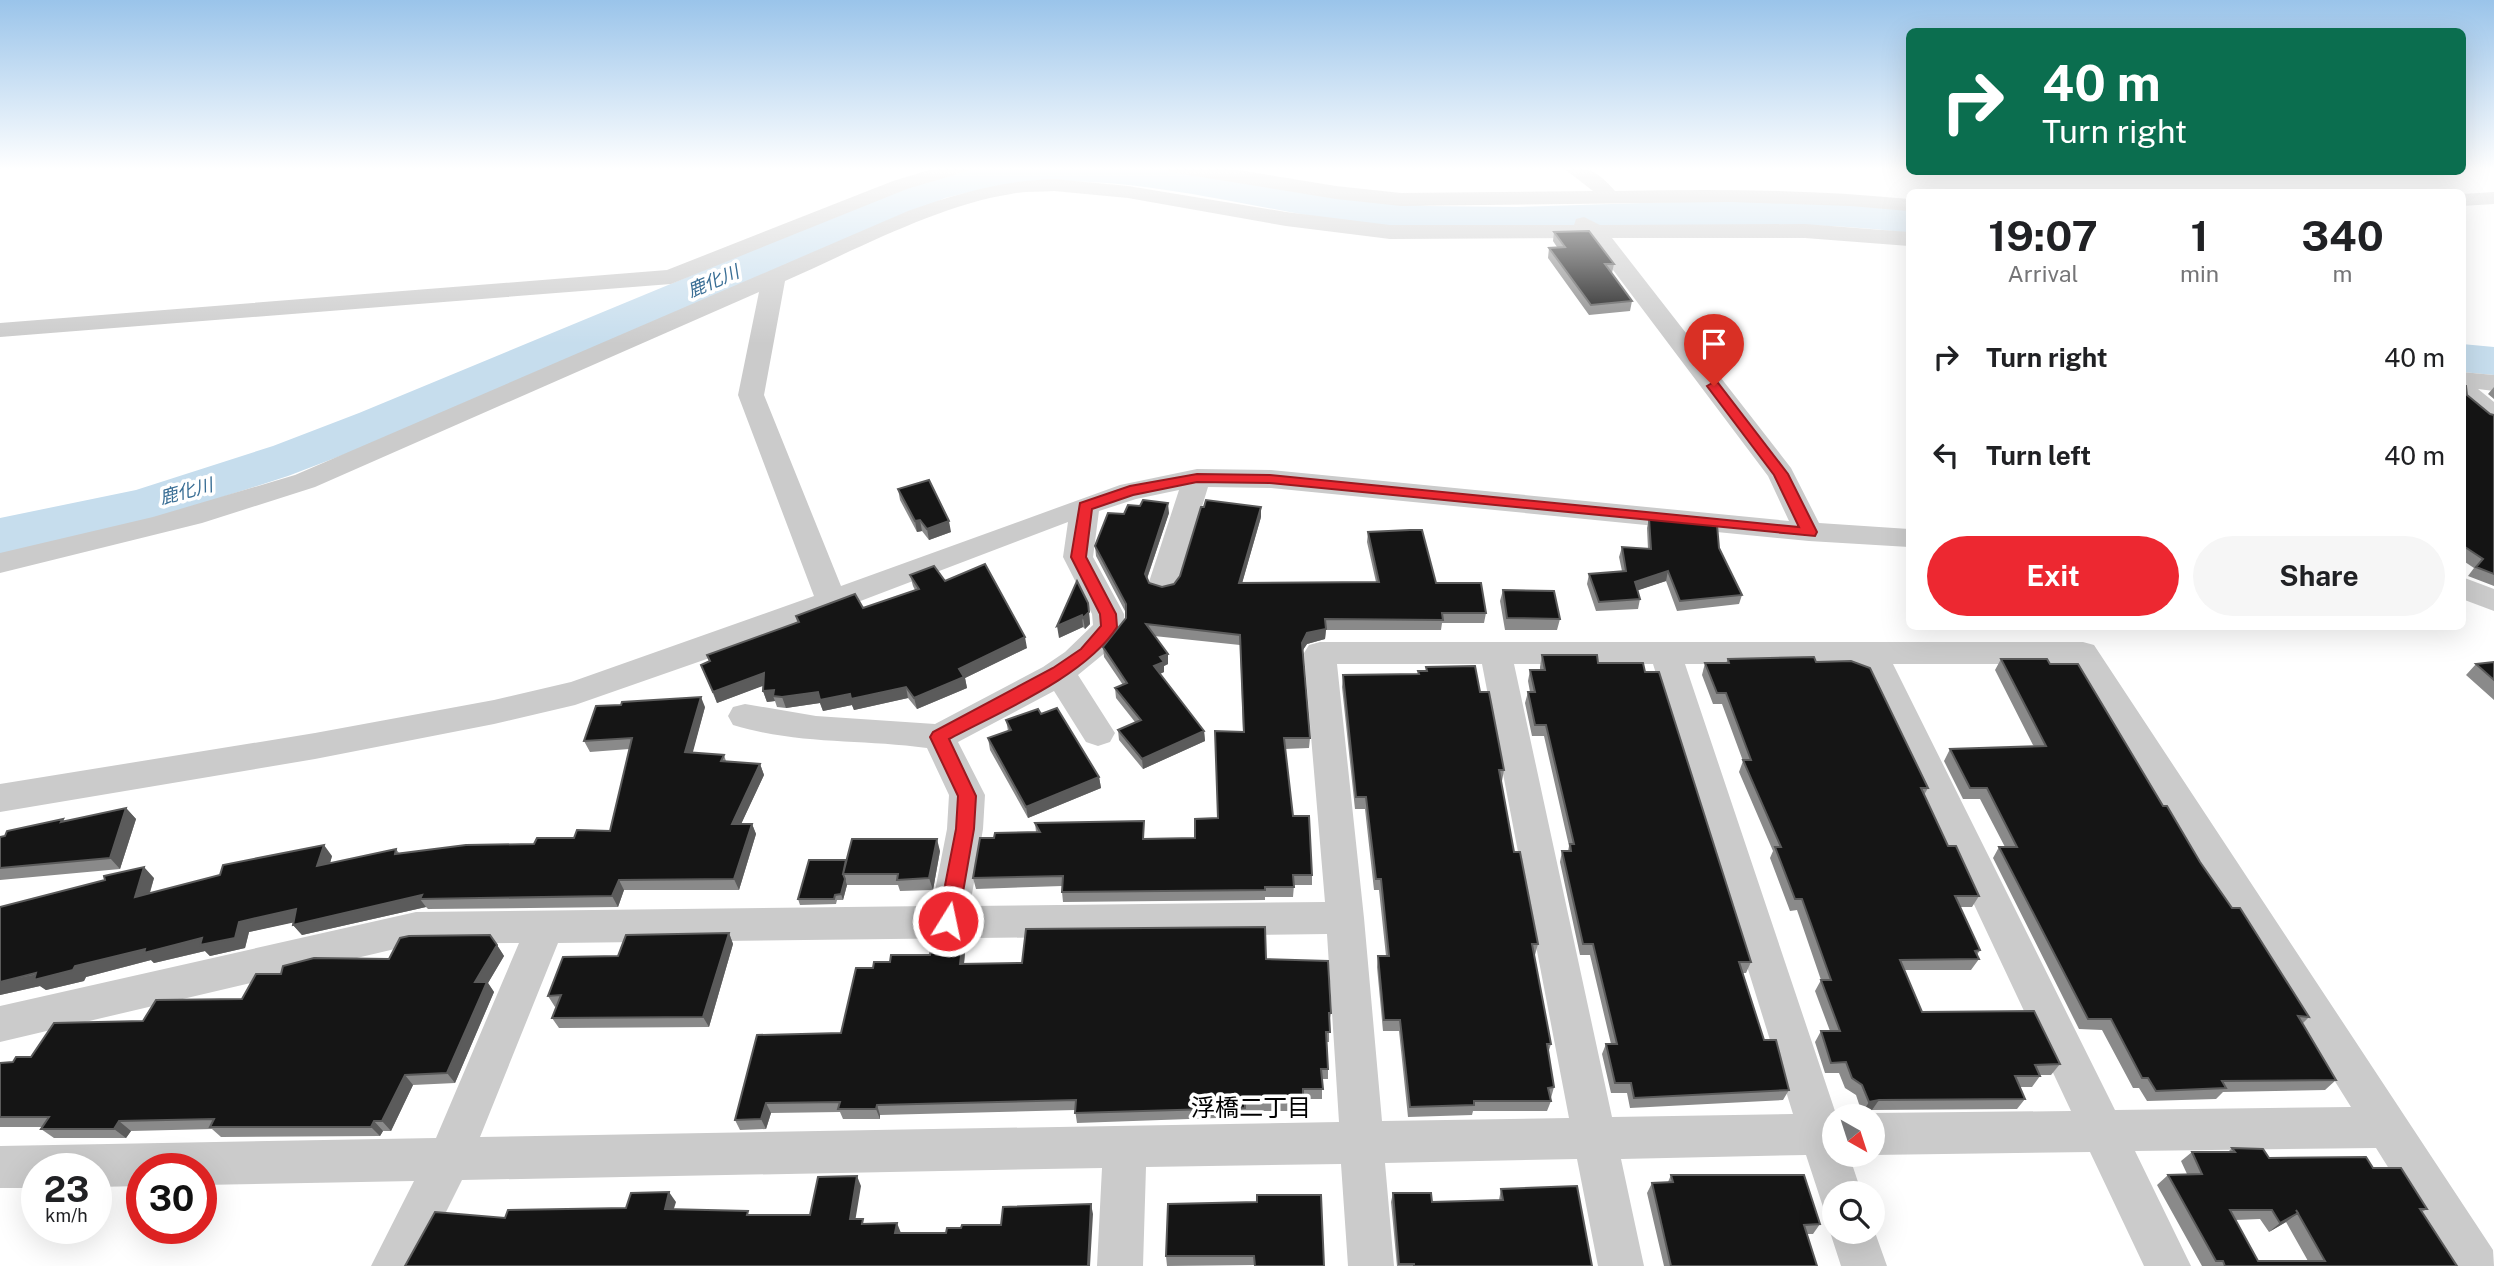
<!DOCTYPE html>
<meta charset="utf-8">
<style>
:root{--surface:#fff;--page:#f6f6f6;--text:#202124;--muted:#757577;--accent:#ed2831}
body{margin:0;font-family:"Public Sans","Noto Sans JP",sans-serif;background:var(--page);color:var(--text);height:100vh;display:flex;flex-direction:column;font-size:26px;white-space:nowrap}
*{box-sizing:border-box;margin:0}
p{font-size:23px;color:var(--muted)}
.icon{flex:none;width:38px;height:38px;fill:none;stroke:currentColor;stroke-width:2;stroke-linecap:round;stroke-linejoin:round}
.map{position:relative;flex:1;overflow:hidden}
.side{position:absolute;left:1906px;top:189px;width:560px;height:441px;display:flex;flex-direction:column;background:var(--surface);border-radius:10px;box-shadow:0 7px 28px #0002}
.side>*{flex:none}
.banner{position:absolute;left:1906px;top:28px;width:560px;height:147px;border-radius:10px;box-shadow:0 7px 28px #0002;background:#0b6e4f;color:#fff;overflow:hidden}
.needle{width:46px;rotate:141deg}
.controls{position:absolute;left:1822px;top:1104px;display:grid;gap:14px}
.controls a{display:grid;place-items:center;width:63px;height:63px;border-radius:50%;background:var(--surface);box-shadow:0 7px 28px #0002;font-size:35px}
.speed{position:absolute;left:21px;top:1153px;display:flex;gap:14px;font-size:35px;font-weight:700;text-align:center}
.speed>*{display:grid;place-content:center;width:91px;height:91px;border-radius:50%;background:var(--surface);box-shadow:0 7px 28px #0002;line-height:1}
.speed small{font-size:18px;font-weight:400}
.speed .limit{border:10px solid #d22;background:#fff;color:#111}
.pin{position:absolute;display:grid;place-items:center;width:60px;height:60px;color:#fff;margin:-72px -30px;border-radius:50% 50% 50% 0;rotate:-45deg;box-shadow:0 0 7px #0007}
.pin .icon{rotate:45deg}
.me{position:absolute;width:77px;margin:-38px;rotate:10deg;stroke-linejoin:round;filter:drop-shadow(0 0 5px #0008)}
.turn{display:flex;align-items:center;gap:24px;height:147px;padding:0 21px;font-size:32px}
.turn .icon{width:91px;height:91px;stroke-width:2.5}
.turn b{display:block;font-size:49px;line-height:60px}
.eta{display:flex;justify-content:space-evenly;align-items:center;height:119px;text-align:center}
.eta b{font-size:42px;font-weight:700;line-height:49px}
.button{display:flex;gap:14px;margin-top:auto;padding:14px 21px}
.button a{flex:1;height:80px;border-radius:42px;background:var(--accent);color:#fff;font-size:28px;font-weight:700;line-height:80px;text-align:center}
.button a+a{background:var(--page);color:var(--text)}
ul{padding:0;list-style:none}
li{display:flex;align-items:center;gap:21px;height:98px;padding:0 21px}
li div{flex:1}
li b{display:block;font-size:26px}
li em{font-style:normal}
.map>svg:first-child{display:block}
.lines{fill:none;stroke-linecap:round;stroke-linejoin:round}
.river{fill:#c6dded;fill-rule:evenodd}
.street{fill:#cbcbcb;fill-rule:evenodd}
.wall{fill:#8a8a8a;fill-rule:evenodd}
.shaded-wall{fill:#5b5b5b}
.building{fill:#151515;stroke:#5b5b5b;stroke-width:2;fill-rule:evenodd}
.route{fill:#ed2831;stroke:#9a1a20;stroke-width:2}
.labels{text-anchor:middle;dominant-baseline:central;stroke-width:7;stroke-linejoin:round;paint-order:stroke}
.far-water-label{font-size:18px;font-style:italic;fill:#386d94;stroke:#fff}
.near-neighbourhood-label{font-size:24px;fill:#000;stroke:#fff}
</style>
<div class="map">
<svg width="2494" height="1266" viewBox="0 0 2494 1266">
<rect width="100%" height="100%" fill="#fff"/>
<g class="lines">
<path class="river" d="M978,167H1161L1339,197L1428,206L1517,207L1739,200L1846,203L1909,209V233C1749,212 1588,239 1427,230C1302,224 1180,180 1055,181C1018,182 981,189 945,198L395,435L288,476L148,521L0,554V518L136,490L273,446L359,413L917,182Z
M2462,344L2494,347V375L2462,372Z"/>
<path class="street" d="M939,167H971L968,171L907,189L671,284L0,337V323L667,270L893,181Z
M1166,167H1219L1336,186L1401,193L1593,191L1562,167C1588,167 1597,170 1615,191C1713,189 1811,189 1909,199V211L1850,206L1731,202L1401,206L1336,199L1176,173L1169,171Z
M1054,179L1128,186L1286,212L1390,225H1574L1576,219L1584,217L1600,225L1805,224L1909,232V246L1805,238H1612L1791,468L1819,523L1909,529V547L1809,541L1271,488L1208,487L1178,585L1174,592L1163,595L1152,592L1148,585L1179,490L1136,499L1099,511L1093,557L1124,614L1125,627L1106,652L1078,675L1115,733L1110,742L1098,746L1086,742L1054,691L958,742L985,795L983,829L970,906L1325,902L1304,653L1309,645L1320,642H2083L2094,645L2493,1250L2494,1266H2450L2376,1148L2135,1151L2191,1266H2144L2090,1152L1872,1155V1116H1864L1872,1113L2071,1111L1861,664H1685L1836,1114L1842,1116H1834V1155H1849L1862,1194H1834V1214L1824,1210L1806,1155L1621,1159L1644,1266H1598L1577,1159L1385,1163L1394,1266H1348L1341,1164L1146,1167L1143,1266H1097L1102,1168L462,1180L419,1266H371L414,1181L201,1185V1169H142V1186L96,1187V1169H37V1188H0V1146L436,1138L519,943L416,944L0,1042V1006L416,912L932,906L947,829L949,795L927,748C861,739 799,745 733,725L728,716L733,707L745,704L816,716L935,724L1043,667L1065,652L1093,625L1092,614L1063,557L1068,522L721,654L575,705L494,724L315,759L0,812V784L315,733L494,700L571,682L814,596L738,395L759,292L315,487L202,523L0,573V553L153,517L295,475L908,211C959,193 1000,181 1054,179ZM1054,191L1128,198L1286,226L1390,239L1589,238L1768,476L1789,521L1271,470L1197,469L1120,485L841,586L764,395L785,281C851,252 941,204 1011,194C1025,191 1040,192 1054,191ZM1337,664H1482L1569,1118L1382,1121L1364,918ZM1514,664H1653L1793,1114L1612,1117ZM1893,664H2074L2351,1107L2115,1110ZM1327,934L1339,1122L480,1137L558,943Z
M2494,192V204L2462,206V194Z
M2462,372L2494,375V391L2478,389L2494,402V423L2485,421L2462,402Z
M2462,577L2494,589V611L2462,599Z
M1834,1223V1232H1872V1224L1887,1266H1841L1830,1232Z"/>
</g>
<path class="wall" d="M1554,232L1614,264L1612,273L1632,301L1630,311L1589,315L1548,258L1549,248L1557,247L1553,241Z
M2462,386L2467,395L2490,414L2494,415V586L2468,576L2474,568L2462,560Z
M2494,387V399L2488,394Z
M898,489L951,532L929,540L922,531L917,532L900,500Z
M1140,506L1169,513L1147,579L1149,583L1162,587L1174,584L1261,517L1242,583L1376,582L1367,542L1368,532L1436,583L1486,613L1484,623H1442L1441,630H1326L1325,639L1307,644L1302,651L1310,738L1309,748L1285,749L1293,816L1312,875V885H1294L1293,897H1265V900L1063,902L1062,892V886L976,889L973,878L994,838L1036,832L1035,823L1144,821V839L1195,838L1218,818L1243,732L1240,645L1154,636L1168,664L1164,666V672L1160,674L1204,731L1205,741L1143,769L1119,740L1118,730L1135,722L1116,698L1115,688L1123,685L1104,657L1103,647L1126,618V613L1096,556L1095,546L1124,514Z
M1649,518L1719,548L1742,595L1739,604L1677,611L1666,581L1638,590L1640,599L1638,609L1596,611L1587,584L1589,574L1622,571L1619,557L1622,547L1648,549L1647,528Z
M910,575L945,581L1027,648L965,678L967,688L917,709L908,698L854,710L852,705L823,711L820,703L786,708L777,707L775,701L767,702L763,691L764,685L717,703L701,665L797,622L796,616L863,608L915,590L913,586Z
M1503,590L1560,619L1557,630H1505L1500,601Z
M1088,603L1090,624L1085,629L1083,627L1059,638Z
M1542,655L1598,663L1751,962L1746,973H1743L1764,1040L1789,1090L1783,1100L1630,1108L1627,1093H1611L1602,1054L1606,1044H1611L1590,955H1580L1560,862L1562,851H1568L1569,846L1544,736H1532L1525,703L1528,692H1530L1528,681L1530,670H1540V667Z
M1728,659L1816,662L1928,788L1924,795L1948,846L1979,896L1972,907H1960L1980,950L1977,955L1979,959L1971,970H1904L1922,1012L2060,1064L2051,1075H2040V1076L2032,1087H2020L2025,1099L2017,1109L1872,1110L1862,1113L1856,1095L1845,1088L1839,1073H1825L1815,1042L1821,1031H1830L1815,991L1821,980L1797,910L1790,911L1770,858L1773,851L1739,772L1743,761L1722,704H1713L1702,675L1705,663H1726Z
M2001,659L2050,664L2163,806L2200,862L2309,1017L2302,1024L2336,1080L2325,1090L2223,1092L2216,1099L2147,1101L2139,1088H2133L2102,1030L2079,1029L1993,858L1999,847H2005L1980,799H1963L1944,761L1950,749L2034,747L1995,670Z
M2494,662V700L2466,675L2476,664Z
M1426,667L1480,692L1504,770L1502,781H1501L1514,852L1538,944L1535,955H1534L1551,1044L1548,1053L1554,1087L1551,1098H1550L1551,1101L1547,1111H1473L1472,1115L1408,1117L1399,1031H1383L1377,967L1378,956H1386L1379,890H1374L1365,809H1355L1342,687L1343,675L1418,674V671H1426Z
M705,707L692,753L724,755L726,761L760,764L764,775L741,824H752L756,834L739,890H624L618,907L428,909L426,907L302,935L293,925V922L249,932L245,948L210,956L205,951L154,963L151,960L86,977L84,981L46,990L40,986L0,995V907L154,878L150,893L332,856L330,863L396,849L399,853L534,844L610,831L629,749L590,752L584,741Z
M1041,714L1099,777L1101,788L1028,818L990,750L988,738L1008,731L1006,720Z
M126,808L136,819L120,869L0,880V837L5,836L63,819L65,821Z
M940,851L933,890L900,891L898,885H847L843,900H837L836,904L800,905L798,899L846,860Z
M729,933L733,944L709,1027L559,1028L552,1018L557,1006L555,1007L548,996L618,956Z
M966,941L964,964L1266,959L1331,1013L1329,1023V1042H1327L1328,1069V1079H1322V1099H1303V1111H1245V1117L1077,1123L1075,1110L880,1115V1119H843L840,1112L771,1113L766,1129L740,1130L735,1120L841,1033L873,968L890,962L930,955Z
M497,945L504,956L488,983L494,992L455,1083L413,1085L391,1131H383L380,1136L221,1137L212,1129L131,1131L126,1138H54L41,1129L43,1127H0V1063L13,1062L143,1021L242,999L281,974Z
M2232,1148L2269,1158L2373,1168L2427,1209L2422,1212L2457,1266H2202L2157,1185L2168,1175L2187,1174L2181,1161L2192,1152H2228ZM2260,1219L2269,1232L2286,1222L2308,1261H2258L2235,1220Z
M1671,1175L1820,1224L1813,1234H1807L1817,1266H1664L1647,1193L1652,1183L1668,1182Z
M1501,1189L1592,1266H1397L1391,1202L1393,1193L1432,1202L1499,1200Z
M1168,1204L1324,1266L1254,1265L1167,1266L1166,1256Z"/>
<path class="shaded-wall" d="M1168,503L1169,513L1145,584V574Z
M1261,507V517L1239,594V583Z
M920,520L922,531L917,532L915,521Z
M949,521L951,532L929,540L927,529Z
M1668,571L1666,581L1633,592L1635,582Z
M1089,612L1090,624L1085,629L1083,618Z
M1082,615L1083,627L1059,638L1057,626Z
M1326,629L1325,639L1307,644L1301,653L1302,643L1307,633Z
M1025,637L1027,648L965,678L967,688L917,709L914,698L959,669Z
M1168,654V664L1164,666V672L1155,676L1154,666L1160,657Z
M764,673L768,684L717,703L713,692Z
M906,687L908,698L854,710L852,705L823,711L820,703L786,708L782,697L818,692L850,694Z
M774,690L773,696L775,701L767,702L763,691Z
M701,697L705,707L690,763L685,752Z
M1204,731L1205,741L1143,769L1142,759Z
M760,764L764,775L736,835L732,824Z
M1099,777L1101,788L1028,818L1026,807Z
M126,808L136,819L120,869L110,858Z
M752,824L756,834L739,890L734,879Z
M937,839L940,851L933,890L929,878Z
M324,845L332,856L326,877L317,866Z
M144,867L154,878L145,908L135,897Z
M845,879L847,885L843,900L841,894Z
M619,880L624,890L618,907L612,896Z
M422,895L420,899L426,907L302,935L293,925Z
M296,909L305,920L249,932L245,948L210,956L205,951L154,963L151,960L86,977L84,981L46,990L40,986L0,995V982L75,966L145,949L202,938L239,922Z
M964,930L966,941L963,974L960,964Z
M729,933L733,944L709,1027L703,1017Z
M497,945L504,956L488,983L494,992L455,1083L447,1073L475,982Z
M405,1075L413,1085L391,1131L382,1121Z
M1879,1100L1872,1110L1862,1113L1869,1102Z
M766,1103L771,1113L766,1129L761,1119Z
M877,1105L880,1115V1119L876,1109Z
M119,1121L131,1131L126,1138L114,1129Z
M374,1121L383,1131L380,1136L371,1127Z
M857,1176L861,1186L854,1228L850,1219Z
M669,1192L676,1202L671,1218L665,1209Z
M1091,1204L1093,1214L1090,1266H1088Z
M2298,1213L2286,1222L2269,1232L2280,1223Z
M897,1223L901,1233H895Z"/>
<path class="building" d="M1589,231L1614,264H1605L1632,301L1591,305L1549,248L1565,247L1554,232Z
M2462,386H2466L2467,395L2490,414L2494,415V574L2476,567L2483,559L2462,545Z
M929,480L949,521L927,529L920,520L915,521L898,489Z
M1143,500L1168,503L1145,574L1149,583L1162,587L1174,584L1180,576L1201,507H1204L1206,500L1261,507L1239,583L1379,582L1368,532L1410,530H1422L1436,583H1481L1486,613H1442L1443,620L1325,619L1326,629L1307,633L1302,643L1310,738H1284L1293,816H1309L1312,875H1293L1294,887H1265V890L1062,892L1063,876L973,878L980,838H994L995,833L1040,832L1035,823L1144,821L1143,839L1195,838V819L1218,818L1215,731L1244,732L1240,635L1146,624L1168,654L1160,657L1164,662L1154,666L1204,731L1142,759L1118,730L1141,720L1115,688L1127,683L1103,647L1126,618V604L1095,546L1108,513L1124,514L1128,505L1140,506Z
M1649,518L1717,525L1719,548L1742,595L1680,601L1668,571L1635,582L1640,599L1599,602L1589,574L1626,571L1622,547L1651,549Z
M985,564L1025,637L959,669L964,677L914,698L906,687L851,699L850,694L820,700L818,692L782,697L773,696L774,690L763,691L764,673L713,692L701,665L710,661L707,655L799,622L796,616L855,594L863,608L919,589L910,575L934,566L945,581Z
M1077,581L1088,603L1089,612L1083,618L1082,615L1057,626Z
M1503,590L1554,591L1560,619L1507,618Z
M1542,655H1597L1598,663H1643L1645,672H1659L1751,962H1739L1764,1040H1776L1789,1090L1634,1098L1631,1083H1615L1606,1044H1617L1593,944H1583L1562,851H1571L1570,844H1574L1546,725H1535L1528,692H1535L1530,670H1545Z
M1814,657L1816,662L1851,661L1870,668L1928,788H1921L1948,846H1956L1979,896H1955L1980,950L1975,951L1979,959L1900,960L1922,1012L2034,1011L2060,1064L2035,1065L2040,1076H2015L2025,1099L1879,1100L1869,1102L1862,1085L1852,1078L1846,1062L1831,1063L1821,1031H1840L1821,980H1831L1802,899H1795L1775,847H1781L1743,760H1751L1726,693H1717L1705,663H1729L1728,659Z
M2001,659H2047L2050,664H2078L2163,806H2167L2200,862L2232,908H2240L2309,1017L2298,1016L2336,1080L2222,1081L2226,1088L2156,1091L2148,1078H2142L2111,1019H2088L1999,847H2017L1987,788H1970L1950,749L2046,746Z
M2494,662V680L2476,664Z
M1475,666L1480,692H1489L1504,770H1499L1514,852H1520L1538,944H1532L1551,1044H1547L1554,1087L1548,1088L1551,1101H1474V1105L1410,1107L1400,1020H1384L1378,956H1389L1381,879H1376L1366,797H1356L1343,675L1419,674L1418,671H1427L1426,667Z
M701,697L685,752L724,755L721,761L760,764L732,824H752L734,879L619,880L612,896L420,899L422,895L293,925L296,909L239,922L235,938L200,945L202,938L144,953L145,949L75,966L73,970L34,980L36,973L0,982V907L105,880L104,876L144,867L135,897L220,875L223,865L324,845L317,866L396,849L395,854L466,845L534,844L537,838H574L577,830L610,831L632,738L584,741L596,706L621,705L622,702Z
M1057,708L1099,777L1026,807L988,738L1011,730L1006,720L1038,709L1041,714Z
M126,808L110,858L0,868V837L5,836L7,831L63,819L61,822Z
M852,839H937L929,878L897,880L898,874H843Z
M809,860H846L843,874L845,879L841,894L835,895L834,899H798Z
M1265,927L1266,959L1328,961L1331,1013H1329L1330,1032H1326L1328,1069H1321L1323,1089H1303V1101H1245V1108L1075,1113L1076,1100L877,1105L876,1109H838L840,1102L766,1103L761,1119L735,1120L757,1035L841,1033L856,968H873L874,962H890L891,955H930L934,931L964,930L960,964L1022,963L1026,929Z
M729,933L703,1017L552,1018L561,995L548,996L563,957L618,956L626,935Z
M490,935L497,945L475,982H487L447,1073L405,1075L382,1121H374L371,1127H210L214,1119L119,1121L114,1129H41L49,1117H0V1063L13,1062L16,1057H31L54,1023L143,1021L156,1000L242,999L256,974H281L283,966L314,958L389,959L400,938L409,936Z
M2232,1148L2263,1149L2269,1158L2366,1157L2373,1168H2401L2427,1209H2420L2457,1266H2225L2223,1261H2216L2168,1175L2202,1174L2192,1152H2235ZM2230,1210H2272L2280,1223L2298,1213L2296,1210L2325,1261H2258Z
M1671,1175H1804L1820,1224L1804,1225L1817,1266H1671L1652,1183L1673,1182Z
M857,1176L850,1219H863L862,1224L897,1223L895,1233H946L947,1228H961L962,1225H1001L1003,1207L1091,1204L1088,1266H405L435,1212L505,1218L508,1210L626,1208L631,1193L669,1192L665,1209L748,1211L747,1215H810L818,1177Z
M1577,1186L1592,1266H1414V1264H1399L1393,1193H1431L1432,1202L1503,1200L1501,1189Z
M1257,1195H1321L1324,1266H1255L1254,1256H1166L1168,1204L1257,1202Z"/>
<linearGradient id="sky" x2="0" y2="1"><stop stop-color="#9ac4ea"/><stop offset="0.49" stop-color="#fff"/><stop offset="1" stop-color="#fff" stop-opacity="0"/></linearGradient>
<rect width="2494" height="344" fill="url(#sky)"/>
<path class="route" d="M1714,382L1718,383L1788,474L1817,532L1815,536L1270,483L1197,482L1133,495L1092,509L1086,557L1116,614L1117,627C1085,677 1001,711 949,739L976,796L974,829L958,921L955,927L948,929L941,927L938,921L956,829L958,796L930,737L933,732L1053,668L1081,649L1101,626L1100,614L1071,557L1080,503L1130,486L1197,474L1270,475L1799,527L1774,475L1707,386Z"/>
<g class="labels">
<g class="far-water-label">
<text transform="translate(713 281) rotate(-23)">鹿化川</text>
<text transform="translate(186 491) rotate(-15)">鹿化川</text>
</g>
<g class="near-neighbourhood-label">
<text x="1251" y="1107">浮橋二丁目</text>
</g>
</g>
</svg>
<div class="controls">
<a><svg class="needle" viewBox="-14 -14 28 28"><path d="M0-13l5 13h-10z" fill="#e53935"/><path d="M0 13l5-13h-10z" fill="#757577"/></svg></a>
<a><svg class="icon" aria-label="search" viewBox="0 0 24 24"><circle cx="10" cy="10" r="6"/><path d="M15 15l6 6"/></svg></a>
</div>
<div class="speed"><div>23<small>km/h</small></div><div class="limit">30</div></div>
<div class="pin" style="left:1714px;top:386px;background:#d93025"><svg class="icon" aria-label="arrive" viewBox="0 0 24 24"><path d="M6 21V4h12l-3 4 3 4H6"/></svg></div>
<svg class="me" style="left:948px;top:921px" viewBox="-20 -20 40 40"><circle r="17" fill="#ed2831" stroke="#fff" stroke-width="3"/><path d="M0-11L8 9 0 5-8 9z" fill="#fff"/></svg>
<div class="banner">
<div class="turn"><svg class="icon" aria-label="right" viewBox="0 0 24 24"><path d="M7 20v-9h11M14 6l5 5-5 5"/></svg><div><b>40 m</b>Turn right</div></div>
</div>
<section class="side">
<div class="eta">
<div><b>19:07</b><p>Arrival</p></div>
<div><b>1</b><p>min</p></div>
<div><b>340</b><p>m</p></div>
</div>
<ul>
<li><svg class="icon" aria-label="right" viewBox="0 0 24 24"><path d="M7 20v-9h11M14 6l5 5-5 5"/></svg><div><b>Turn right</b></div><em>40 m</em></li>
<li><svg class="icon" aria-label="left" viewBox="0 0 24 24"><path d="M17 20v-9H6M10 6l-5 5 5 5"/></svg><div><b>Turn left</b></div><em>40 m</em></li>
</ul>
<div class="button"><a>Exit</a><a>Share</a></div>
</section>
</div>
